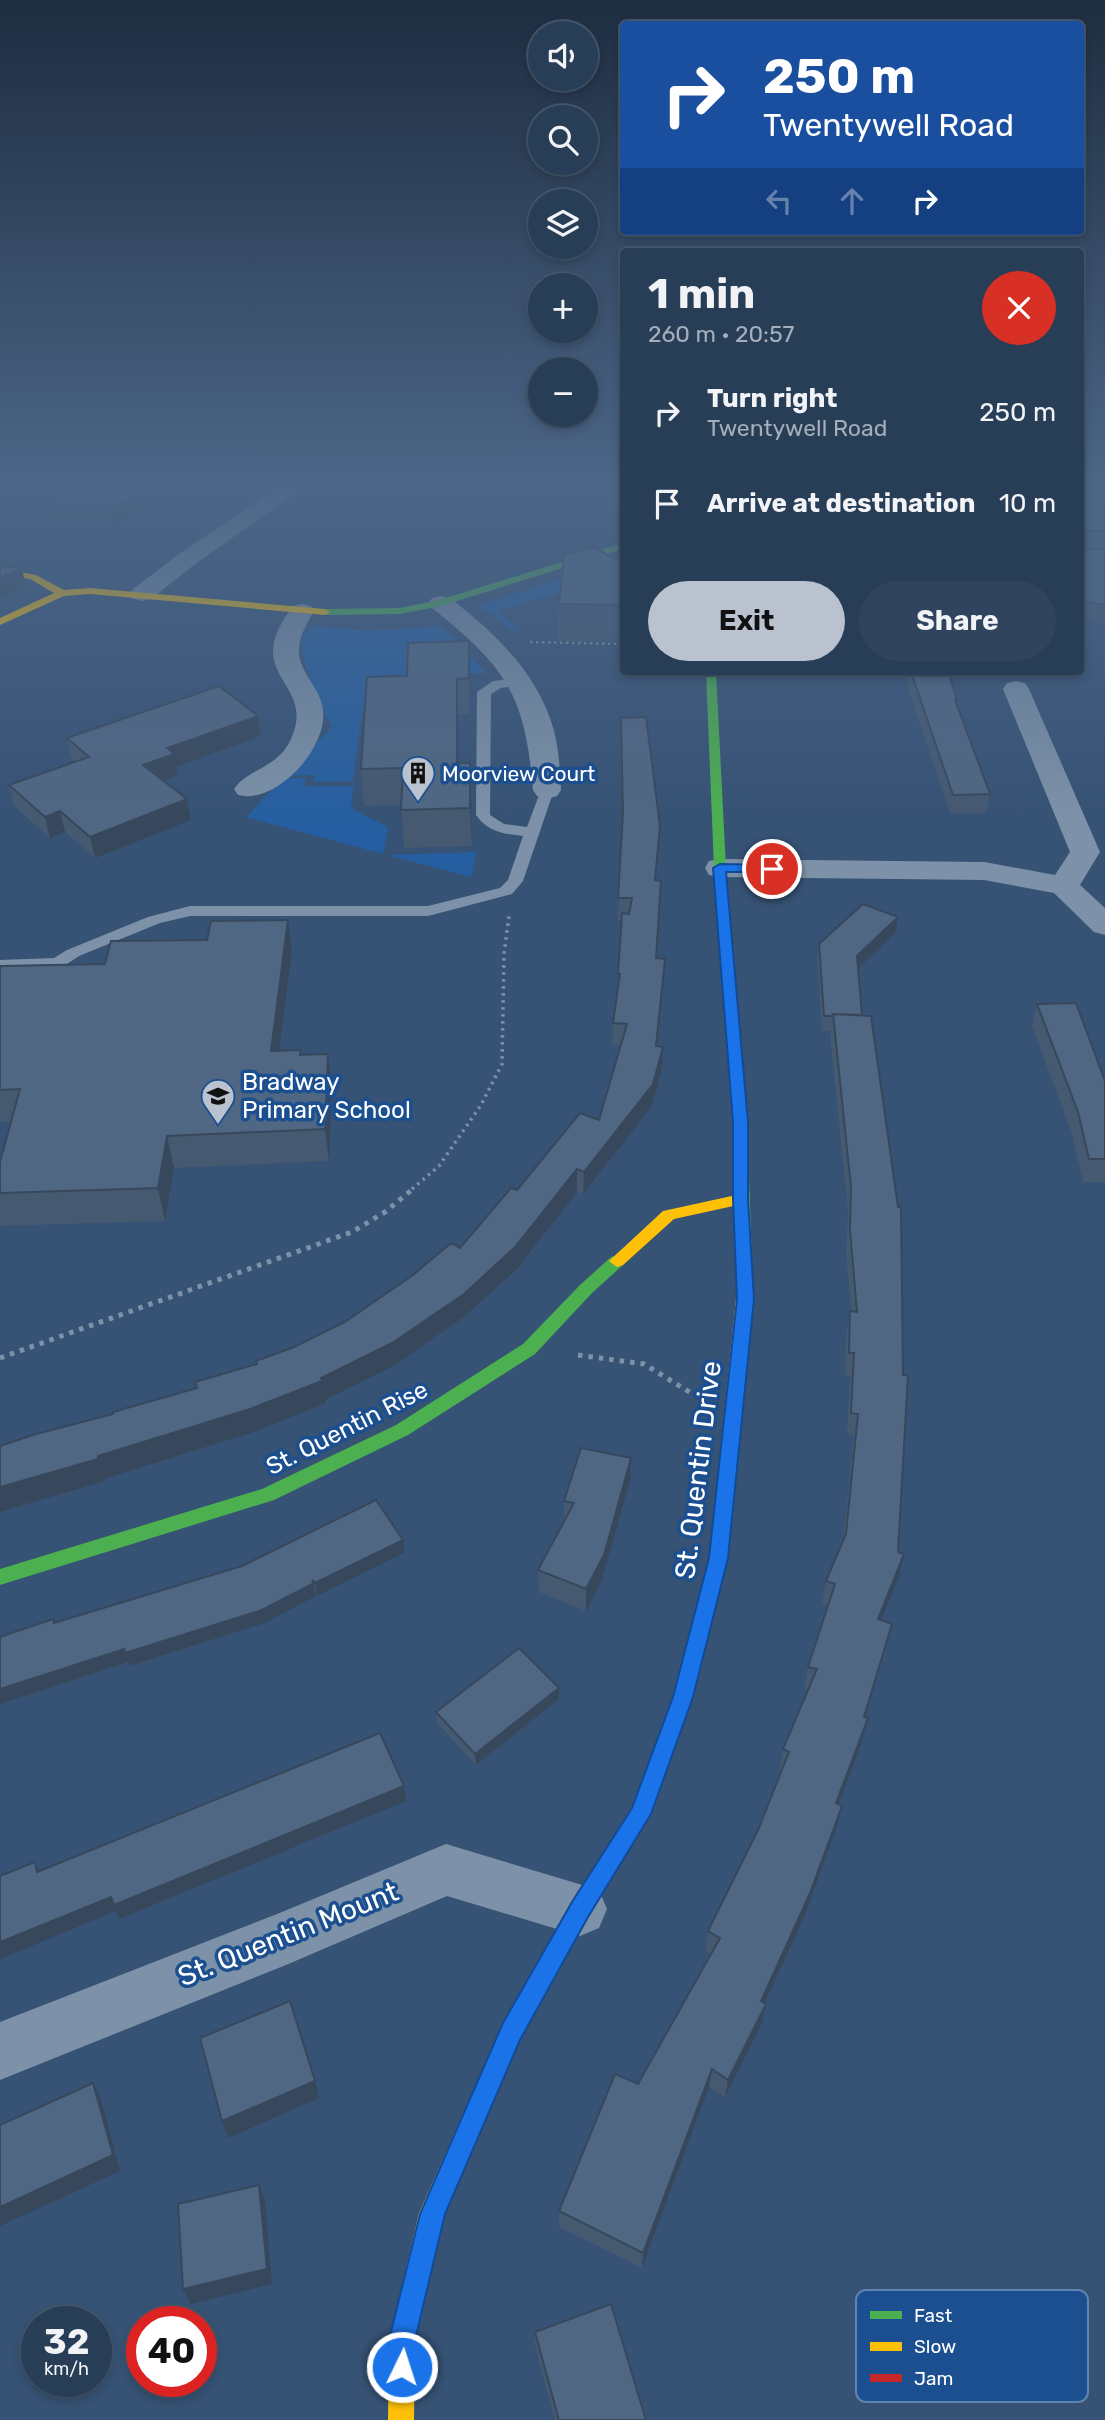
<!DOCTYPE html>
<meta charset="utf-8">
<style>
:root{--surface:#283e57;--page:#30455d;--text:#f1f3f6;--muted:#a5aeba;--line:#44576d;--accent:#b9c2ce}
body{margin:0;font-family:Rubik,sans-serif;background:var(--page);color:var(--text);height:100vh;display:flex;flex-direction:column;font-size:26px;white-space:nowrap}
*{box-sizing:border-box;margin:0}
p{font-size:23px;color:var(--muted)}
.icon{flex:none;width:38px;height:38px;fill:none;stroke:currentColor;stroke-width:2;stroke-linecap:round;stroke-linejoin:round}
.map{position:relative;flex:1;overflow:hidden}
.side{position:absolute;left:620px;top:248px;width:464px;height:427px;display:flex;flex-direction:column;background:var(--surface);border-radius:7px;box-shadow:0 4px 10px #0003,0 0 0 2px var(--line)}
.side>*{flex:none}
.hud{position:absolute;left:620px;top:21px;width:464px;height:214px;border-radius:7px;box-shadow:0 4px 10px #0003,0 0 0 2px var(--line);background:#1a4fa0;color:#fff;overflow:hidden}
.fabs{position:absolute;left:528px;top:21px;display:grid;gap:14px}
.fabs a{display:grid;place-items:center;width:70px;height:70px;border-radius:50%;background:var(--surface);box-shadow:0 4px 10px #0003,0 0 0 2px var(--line);font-size:35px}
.speed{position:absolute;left:21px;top:2306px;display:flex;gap:14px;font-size:35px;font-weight:700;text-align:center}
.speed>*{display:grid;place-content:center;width:91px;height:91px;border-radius:50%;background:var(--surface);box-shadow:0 4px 10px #0003,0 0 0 2px var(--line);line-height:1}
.speed small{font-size:18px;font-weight:400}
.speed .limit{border:10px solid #d22;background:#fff;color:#111}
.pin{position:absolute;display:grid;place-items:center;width:60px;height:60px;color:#fff;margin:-30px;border:4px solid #fff;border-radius:50%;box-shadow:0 2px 7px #0007}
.me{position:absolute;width:77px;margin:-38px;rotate:4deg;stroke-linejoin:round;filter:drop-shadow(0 0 5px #0008)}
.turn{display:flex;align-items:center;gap:24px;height:147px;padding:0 28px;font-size:32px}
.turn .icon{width:91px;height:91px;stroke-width:2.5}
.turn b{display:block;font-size:49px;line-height:60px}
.lanes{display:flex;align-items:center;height:66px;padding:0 28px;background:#0003;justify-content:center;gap:35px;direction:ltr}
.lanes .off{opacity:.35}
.round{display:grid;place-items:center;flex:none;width:74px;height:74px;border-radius:37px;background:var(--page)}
.summary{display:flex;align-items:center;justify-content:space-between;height:119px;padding:0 28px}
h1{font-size:42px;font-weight:700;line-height:52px}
.action{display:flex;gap:14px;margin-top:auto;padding:14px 28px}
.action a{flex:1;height:80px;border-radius:42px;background:var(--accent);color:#111;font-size:28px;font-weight:700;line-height:80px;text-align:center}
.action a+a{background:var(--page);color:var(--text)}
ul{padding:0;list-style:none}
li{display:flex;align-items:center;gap:21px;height:91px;padding:0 28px}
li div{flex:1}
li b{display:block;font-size:26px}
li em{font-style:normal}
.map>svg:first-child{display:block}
.green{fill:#265fa1}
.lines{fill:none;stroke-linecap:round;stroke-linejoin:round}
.path-far2{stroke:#7d92a8;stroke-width:2.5;stroke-dasharray:2.5 3.5;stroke-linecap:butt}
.path-far1{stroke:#7d92a8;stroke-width:3.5;stroke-dasharray:2.5 4.5;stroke-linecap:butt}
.path{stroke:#7d92a8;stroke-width:5;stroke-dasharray:4.5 6;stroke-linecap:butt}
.lane{fill:#7d92a8;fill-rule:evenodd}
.street{fill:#7d92a8;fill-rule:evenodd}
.fast{fill:#4caf50;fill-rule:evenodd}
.slow{fill:#ffc107;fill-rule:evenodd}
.jam{fill:#c62828;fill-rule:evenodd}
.wall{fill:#455971}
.shaded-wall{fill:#38485c}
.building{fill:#506783;stroke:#38485c;stroke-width:2}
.route{fill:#1a73e8;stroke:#114b97;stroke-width:2}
.labels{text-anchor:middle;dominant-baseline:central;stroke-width:7;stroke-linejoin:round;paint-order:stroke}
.far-poi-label{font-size:21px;fill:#fff;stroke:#1b4f8f;text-anchor:start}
.poi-label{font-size:24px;fill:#fff;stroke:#1b4f8f;text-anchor:start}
.street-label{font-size:24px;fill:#fff;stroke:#1b4f8f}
.near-street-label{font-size:28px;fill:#fff;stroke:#1b4f8f}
.key{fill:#1b4f8f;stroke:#5f84b1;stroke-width:2}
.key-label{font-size:19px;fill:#fff}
</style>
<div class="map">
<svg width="1105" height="2420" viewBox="0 0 1105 2420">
<rect width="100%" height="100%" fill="#365274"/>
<path class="green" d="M623,559V572L497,612L521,630L516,632L478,605Z
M312,626L368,631L441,626L486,673L407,677L402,695L362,713L353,781L314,782L315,775L285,776L332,727C316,698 304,671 301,638Z
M283,778H305V786H354L351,805L355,811L388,827L383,854L246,817Z
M477,852L471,877L387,855Z"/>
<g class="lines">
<path class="path-far2" d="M530,642L623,644"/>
<path class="path-far1" d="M412,1189L439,1166L481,1105L502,1064L504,954L509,916"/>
<path class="path" d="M578,1355L644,1364L691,1393
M0,1358L352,1232L385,1212L414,1188"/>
<path class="lane" d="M519,678L526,682L524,685L501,688L491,694L490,815L504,824L527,827L542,787L547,786L554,790L523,881L512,894L428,916H190L160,923L79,956L64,966L0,970V960L54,958L67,950L148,917L190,906H428L500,888L508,880L523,836C504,834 488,832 476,815L477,692L493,681Z"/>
<path class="street" d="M290,479H316L195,564L151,599L142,601L133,599L130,594L133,589L179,554Z
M441,596L450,598C495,633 539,674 554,731C559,750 560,770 561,790L557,796L547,799L537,796L533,790C525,695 507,668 432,608L429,603L432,598Z
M302,604L311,606L314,611C307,623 299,636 299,651C299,673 321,688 323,710C328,748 276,805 238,795L234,789C247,769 276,769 290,741C312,696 272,684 273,649C274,633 284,618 293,606Z
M1016,681L1025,683L1029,689L1100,852L1080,885L1105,908V935L1094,932L1054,893L984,880L720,877L709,875L705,868L709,861L720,859L984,862L1055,875L1070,852L1003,689L1007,683Z
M446,1844L599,1890L607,1909L599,1928L580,1936L447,1896L286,1965L0,2080V2022L282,1912Z"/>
<path class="fast" d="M623,543V549L441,606L400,614L325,615L320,612L325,609L400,608L439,600Z
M706,672H716L726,868L747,1122L753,1289L751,1293H739L737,1289L733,1122L714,868Z
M617,1255L625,1261L623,1265L592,1293L535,1354L408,1435L274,1500L0,1585V1569L262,1489L396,1425L523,1344L580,1285L611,1257Z"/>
<path class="slow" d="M0,568L36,575L64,590L90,588L325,609L330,612L325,615L90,594L64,596L0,625V618L54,593L30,579L0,574Z
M741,1194L747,1195L749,1199L747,1203L674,1219L623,1265L617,1267L609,1261L663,1211Z
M745,1283L751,1285L753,1289L727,1558L693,1697L667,1768L664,1775L657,1778L650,1775L647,1768L673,1697L709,1558L737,1289L739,1285Z
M491,2065L499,2069L503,2077L444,2214L415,2340L414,2420H388L389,2340L419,2213L483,2069Z"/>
<path class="jam" d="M657,1758L664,1761L667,1768L648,1820L588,1917L519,2039L499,2085L491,2089L483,2085L479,2077L503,2023L572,1901L631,1808L650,1761Z"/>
</g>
<path class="wall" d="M1080,479H1105V625L1080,621Z
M183,493L113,525L51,520L48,502Z
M623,563V642L558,641L559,604Z
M905,672H948L957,700L956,705L990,794L986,813H950L909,693Z
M367,677H470V714L458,715V763L471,800L472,846L404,848L401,805L364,806L361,769Z
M621,718L660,826L656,880V958L663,981L657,1046L663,1047L662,1069L652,1106L583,1194L577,1192L516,1270L465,1316L394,1366L325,1400L326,1403L254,1432L104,1479L105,1481L0,1512V1446L113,1414L196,1388L195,1382L256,1364V1361L294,1347L345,1322L460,1248L517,1190L599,1120L620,1046L612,1045L613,1023L617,996L622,920H618L622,826Z
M261,736L176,767L178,775L163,780L191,820L95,858L65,832L50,838L14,806L9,785L75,762L71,758L67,738Z
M898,917L896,932L858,968L898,1552L899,1576L881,1620L886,1645L865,1717L863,1739L838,1804L837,1826L806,1913L765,2003L766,2004L762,2023L725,2097L709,2087L642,2268L559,2227V2211L638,2084L711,1954L705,1950L708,1931L759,1828L782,1771L780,1770L783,1749L808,1689L804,1688L808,1667L828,1605L822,1603L826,1581L843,1540L854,1436L847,1435L850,1376L845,1375L846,1333L851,1311L846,1252L848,1210L830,1036L831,1031H822L817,959L819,944Z
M288,920L292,951L279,1051L301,1050L302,1055L328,1054L332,1086L329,1161L174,1168L165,1221L1,1226L0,1222V1162L11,1122H0V966L105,964Z
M1037,1004L1105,1081V1182H1083L1072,1134L1032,1026Z
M630,1480L603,1577L586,1611L539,1592L538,1570L564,1521V1501Z
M404,1553L317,1596L316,1594V1596L265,1623L129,1666L128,1662L0,1704L54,1623Z
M559,1699L476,1765L437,1723L436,1712Z
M535,2332L646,2420H555L535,2346Z"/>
<path class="shaded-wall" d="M174,479H181L183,493L113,525L110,507Z
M22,568L26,587L0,599L1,603H0V578Z
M469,641L470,677V714L469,678Z
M457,679L458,715V800L457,763Z
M258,716L261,736L176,767L178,775L147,786L143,765L167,748Z
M470,763L471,800L472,846L470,808Z
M187,799L191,820L95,858L90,837Z
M60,811L65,832L50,838L45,817Z
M898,917L896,932L855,971L857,956Z
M288,920L292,951L275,1083L271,1051Z
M665,959L663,981L655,1068L656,1046Z
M663,1047L662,1069L652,1106L583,1194L584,1172Z
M328,1054L332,1086L329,1161L325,1129Z
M167,1136L174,1168L165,1221L158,1188Z
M577,1169V1192L516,1270L465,1316L394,1366L325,1400L326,1403L254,1432L104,1479L105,1481L0,1512V1487L98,1456L321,1378Z
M631,1458L630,1480L603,1577L586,1611V1589Z
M403,1540L404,1553L317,1596L315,1583Z
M904,1554L899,1576L873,1641L878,1619Z
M314,1583L316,1596L265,1623L129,1666L128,1662L0,1704V1689Z
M892,1624L886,1645L859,1738L864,1717Z
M559,1688V1699L476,1765L475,1754Z
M868,1718L863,1739L831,1824L836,1803Z
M404,1786L406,1801L119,1919L116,1911L0,1959V1942L111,1897Z
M842,1806L837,1826L806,1913L757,2020L761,2001Z
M766,2004L762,2023L725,2097L728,2080Z
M712,2069L709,2087L642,2268L643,2253Z
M315,2081L319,2098L228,2138L222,2121Z
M93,2083L101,2099L120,2171L0,2226V2207Z
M259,2185L265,2201L272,2284L191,2304L183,2289Z"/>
<path class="building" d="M70,479H174L110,507L48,502Z
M1080,479H1105V531H1082V549H1105V605L1080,601Z
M593,547L623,563V605L559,604L564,555Z
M0,566L22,568L0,578Z
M469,641V678L457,679V763H470V808L401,810L403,768L361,769L367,677L407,676L408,643Z
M911,672H948L957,700H955L990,794L953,795Z
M219,686L258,716L167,748L174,754L143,765L187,799L90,837L60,811L45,817L9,785L89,757L67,738Z
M646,717L660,826L655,880L661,881L656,958L665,959L656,1046L663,1047L653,1084L584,1172L577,1169L515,1247L464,1294L392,1343L321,1378L322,1381L250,1409L98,1456V1459L0,1487V1446L36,1434L113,1414V1412L197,1388L195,1382L257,1364L256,1361L294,1347L345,1322L413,1275L451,1243L460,1248L511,1188L517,1190L580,1113L599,1120L627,1024L613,1023L620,974H618L622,913L629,914L632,898H618L623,812L621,718Z
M863,904L898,917L857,956L862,1015L833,1014L834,1016H824L819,944Z
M288,920L271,1051L301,1050L300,1055L328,1054L325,1129L167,1136L158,1188L0,1193V1162L20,1089L0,1090V966L105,964L111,941L207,940L211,921Z
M1076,1003L1105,1081V1159H1089L1078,1112L1037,1004Z
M833,1014L871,1016L898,1207H901L903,1375H908L898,1552L904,1554L878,1619L892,1624L864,1717L868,1718L836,1803L842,1806L810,1893L761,2001L766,2004L728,2080L712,2069L643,2253L559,2211L615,2074L638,2084L720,1938L708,1931L759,1828L789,1752L783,1749L817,1669L808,1667L835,1584L826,1581L846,1534L858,1414L851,1413L854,1353H849L850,1311L857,1312L850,1229L851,1187Z
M581,1448L631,1458L604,1555L586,1589L538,1570L574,1503L564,1501Z
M376,1500L403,1540L315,1583L312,1580L314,1583L262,1610L125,1653L124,1649L0,1689V1637L53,1619L54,1623L242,1566Z
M519,1648L559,1688L475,1754L436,1712Z
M380,1733L404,1786L114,1905L111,1897L0,1942V1876L35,1862L37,1872Z
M290,2001L315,2081L222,2121L200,2038Z
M93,2083L113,2155L0,2207V2125Z
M259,2185L267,2269L183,2289L178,2204Z
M611,2304L646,2420H559L535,2332Z"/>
<linearGradient id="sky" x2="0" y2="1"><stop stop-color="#1e2d40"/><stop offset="0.59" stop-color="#4c6688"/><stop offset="1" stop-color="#4c6688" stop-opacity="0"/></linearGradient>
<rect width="1105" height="818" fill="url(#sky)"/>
<path class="route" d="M720,864L772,865L779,869L772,872H726L748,1122V1199L754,1299L728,1558L693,1697L651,1814L588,1917L520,2040L445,2214L415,2340V2367L411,2376L402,2380L392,2376L388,2367L389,2340L420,2214L503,2023L572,1902L632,1808L673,1697L709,1558L737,1299L733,1199V1122L713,868Z"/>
<defs>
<symbol id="building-pin" viewBox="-11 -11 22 30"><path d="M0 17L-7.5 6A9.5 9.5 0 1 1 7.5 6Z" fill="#b9c2ce" stroke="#1b4f8f"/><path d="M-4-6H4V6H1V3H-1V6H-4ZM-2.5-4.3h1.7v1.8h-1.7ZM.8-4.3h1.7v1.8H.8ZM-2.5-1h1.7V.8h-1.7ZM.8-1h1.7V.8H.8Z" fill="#111"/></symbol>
<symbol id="school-pin" viewBox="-11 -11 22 30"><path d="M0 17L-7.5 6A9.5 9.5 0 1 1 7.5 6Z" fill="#b9c2ce" stroke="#1b4f8f"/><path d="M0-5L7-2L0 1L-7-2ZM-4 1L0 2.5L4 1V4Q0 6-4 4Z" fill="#111"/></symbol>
</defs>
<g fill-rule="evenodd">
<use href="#building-pin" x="399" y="754" width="38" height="52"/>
<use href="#school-pin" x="199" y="1077" width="38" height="52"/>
</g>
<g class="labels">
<g class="far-poi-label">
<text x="442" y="773">Moorview Court</text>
</g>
<g class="poi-label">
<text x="242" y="1082">Bradway<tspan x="242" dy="28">Primary School</tspan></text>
</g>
<g class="street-label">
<text transform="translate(347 1428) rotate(-27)">St. Quentin Rise</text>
</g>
<g class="near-street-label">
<text transform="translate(698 1470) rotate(-83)">St. Quentin Drive</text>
<text transform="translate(288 1934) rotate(-22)">St. Quentin Mount</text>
</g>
</g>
<rect x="856" y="2290" width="232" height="112" rx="10" class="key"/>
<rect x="870" y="2311" width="32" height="8" fill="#4caf50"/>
<rect x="870" y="2342" width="32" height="9" fill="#ffc107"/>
<rect x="870" y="2374" width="32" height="8" fill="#c62828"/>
<g class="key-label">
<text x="914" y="2322">Fast</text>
<text x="914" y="2353">Slow</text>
<text x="914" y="2385">Jam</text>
</g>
</svg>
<div class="fabs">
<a><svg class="icon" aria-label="sound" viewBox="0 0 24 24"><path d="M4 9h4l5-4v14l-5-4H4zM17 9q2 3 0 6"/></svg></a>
<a><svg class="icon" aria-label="search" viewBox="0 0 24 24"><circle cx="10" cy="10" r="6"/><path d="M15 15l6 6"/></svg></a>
<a><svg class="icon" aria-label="layers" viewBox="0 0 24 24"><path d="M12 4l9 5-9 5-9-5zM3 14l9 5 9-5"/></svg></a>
<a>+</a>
<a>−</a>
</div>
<div class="speed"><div>32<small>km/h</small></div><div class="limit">40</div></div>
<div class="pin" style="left:772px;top:869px;background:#d93025"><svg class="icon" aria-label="arrive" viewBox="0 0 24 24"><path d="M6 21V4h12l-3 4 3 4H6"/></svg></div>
<svg class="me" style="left:402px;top:2367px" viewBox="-20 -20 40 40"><circle r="17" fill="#1a73e8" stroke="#fff" stroke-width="3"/><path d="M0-11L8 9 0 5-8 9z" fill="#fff"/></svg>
<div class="hud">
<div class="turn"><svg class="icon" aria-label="right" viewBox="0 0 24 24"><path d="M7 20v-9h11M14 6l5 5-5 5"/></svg><div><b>250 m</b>Twentywell Road</div></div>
<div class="lanes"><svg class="icon off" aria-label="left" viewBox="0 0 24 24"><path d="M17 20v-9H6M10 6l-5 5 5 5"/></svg><svg class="icon off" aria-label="ahead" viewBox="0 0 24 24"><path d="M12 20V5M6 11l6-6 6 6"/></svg><svg class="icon" aria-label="right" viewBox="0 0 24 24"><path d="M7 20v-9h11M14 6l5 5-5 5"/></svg></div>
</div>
<section class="side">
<div class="summary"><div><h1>1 min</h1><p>260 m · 20:57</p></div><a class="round" style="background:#d93025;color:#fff"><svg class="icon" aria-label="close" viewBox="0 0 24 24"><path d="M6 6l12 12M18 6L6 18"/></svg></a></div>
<ul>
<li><svg class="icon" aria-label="right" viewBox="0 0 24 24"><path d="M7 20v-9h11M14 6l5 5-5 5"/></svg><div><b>Turn right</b><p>Twentywell Road</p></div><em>250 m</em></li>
<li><svg class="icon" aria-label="arrive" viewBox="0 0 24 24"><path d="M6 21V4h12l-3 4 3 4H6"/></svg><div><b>Arrive at destination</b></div><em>10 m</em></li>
</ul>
<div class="action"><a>Exit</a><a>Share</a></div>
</section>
</div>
